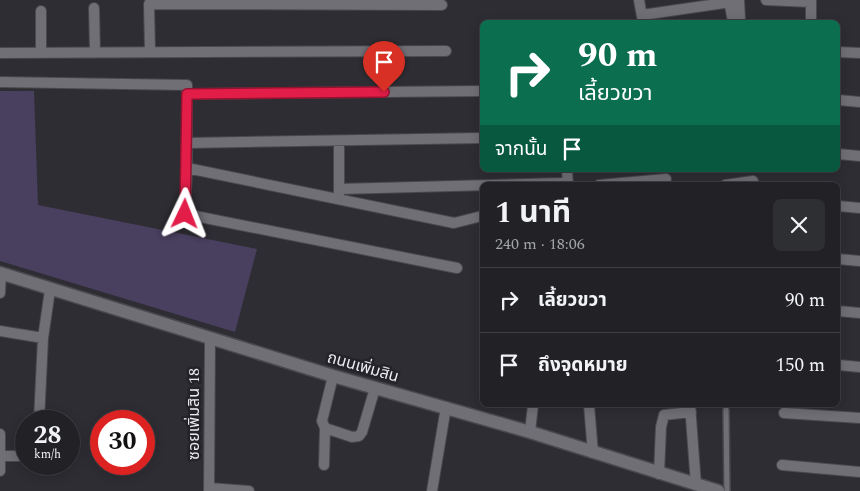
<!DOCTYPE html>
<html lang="th">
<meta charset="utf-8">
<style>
:root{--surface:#222226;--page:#2e2f32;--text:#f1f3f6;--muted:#a2a4a7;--line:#3f3f43}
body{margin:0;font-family:Spectral,"Noto Sans Thai",serif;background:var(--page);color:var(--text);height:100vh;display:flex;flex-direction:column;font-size:19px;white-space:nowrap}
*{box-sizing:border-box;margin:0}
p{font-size:16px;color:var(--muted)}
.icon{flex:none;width:28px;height:28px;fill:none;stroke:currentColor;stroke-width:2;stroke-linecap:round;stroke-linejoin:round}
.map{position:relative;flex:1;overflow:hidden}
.drawer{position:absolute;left:480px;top:182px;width:360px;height:225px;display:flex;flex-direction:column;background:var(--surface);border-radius:8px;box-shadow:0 2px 12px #0003,0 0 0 1px var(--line)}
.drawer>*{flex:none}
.banner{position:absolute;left:480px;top:20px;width:360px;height:152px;border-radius:8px;box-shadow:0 2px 12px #0003,0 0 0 1px var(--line);background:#0b6e4f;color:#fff;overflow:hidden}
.speed{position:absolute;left:15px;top:410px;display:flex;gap:10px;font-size:25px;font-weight:700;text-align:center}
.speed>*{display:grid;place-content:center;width:65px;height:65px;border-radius:50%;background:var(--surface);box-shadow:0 2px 12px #0003,0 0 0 1px var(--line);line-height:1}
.speed small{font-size:12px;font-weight:400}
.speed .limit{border:8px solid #d22;background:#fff;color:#111}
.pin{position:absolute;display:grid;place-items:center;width:42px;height:42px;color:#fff;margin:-51px -21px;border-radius:50% 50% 50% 0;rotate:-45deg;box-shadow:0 0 5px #0007}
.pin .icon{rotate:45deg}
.me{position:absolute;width:55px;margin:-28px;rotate:2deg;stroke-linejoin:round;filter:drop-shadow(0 0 4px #0008)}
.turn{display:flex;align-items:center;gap:18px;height:105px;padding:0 15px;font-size:22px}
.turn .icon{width:65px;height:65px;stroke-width:2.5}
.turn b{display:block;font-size:35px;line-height:42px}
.then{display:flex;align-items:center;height:48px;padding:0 15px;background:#0003;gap:10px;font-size:19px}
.round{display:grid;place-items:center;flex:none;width:52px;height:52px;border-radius:8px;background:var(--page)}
.head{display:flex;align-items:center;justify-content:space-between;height:85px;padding:0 15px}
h1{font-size:30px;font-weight:700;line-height:38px}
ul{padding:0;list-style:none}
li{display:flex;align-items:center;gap:15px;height:65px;padding:0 15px;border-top:1px solid var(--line)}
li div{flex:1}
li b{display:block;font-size:19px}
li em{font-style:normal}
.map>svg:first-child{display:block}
.green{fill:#493f5f}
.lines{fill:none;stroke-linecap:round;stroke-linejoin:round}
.service-casing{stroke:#49484d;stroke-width:8}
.minor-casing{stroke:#49484d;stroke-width:12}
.tertiary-casing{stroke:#49484d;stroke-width:15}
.service{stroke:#716f76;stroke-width:5}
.minor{stroke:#716f76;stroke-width:10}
.tertiary{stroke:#716f76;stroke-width:12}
.route-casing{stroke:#92132f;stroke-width:12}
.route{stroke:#e11d48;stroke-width:9}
.labels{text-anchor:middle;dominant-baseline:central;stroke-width:5;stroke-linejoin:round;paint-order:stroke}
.street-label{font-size:16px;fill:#ecebef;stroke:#242329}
</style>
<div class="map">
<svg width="860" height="491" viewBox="0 0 860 491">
<rect width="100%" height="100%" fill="#2e2d33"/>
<path class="green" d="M0,91H34L38,205L257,249L235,332L0,261Z"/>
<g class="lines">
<defs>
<path id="service" d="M726,410L727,491"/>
<path id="minor" d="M639,0L643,22
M729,0L733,22
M739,0L740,18
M766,0L811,2
M811,0V22
M94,8L95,52
M41,11V53
M642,15L724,3
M150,52L149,4L442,5
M838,52L860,53
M0,53L446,51
M0,82L187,85V168L454,223L482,216
M187,94L482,91
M838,100L860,102
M339,141V195
M187,143L482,138
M838,154L860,156
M187,168L185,214L457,268
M567,170L568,185
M599,185L666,179
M725,185L753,181
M339,189L562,183
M838,206L860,208
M838,259L860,261
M0,293L1,273
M838,311L860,313
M0,331L43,338
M838,365L860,367
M333,376L322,421L325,428L352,437L359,436L362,432L375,388
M589,405L593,453
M690,405L696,485
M784,413L860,418
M39,421L43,338L50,290
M530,432L533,405
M0,434V471
M1,456H26
M324,465L325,428
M782,465L860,472
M659,474L661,427L664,415L691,412
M209,488L249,491
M209,491L210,338
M432,491L446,407"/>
<path id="tertiary" d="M0,273L333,376L530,432L718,491"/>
</defs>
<use href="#service" class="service-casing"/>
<use href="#minor" class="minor-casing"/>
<use href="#tertiary" class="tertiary-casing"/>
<use href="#service" class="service"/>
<use href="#minor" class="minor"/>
<use href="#tertiary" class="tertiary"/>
</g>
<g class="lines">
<defs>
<path id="route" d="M185,214L187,94L384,92"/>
</defs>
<use href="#route" class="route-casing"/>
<use href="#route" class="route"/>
</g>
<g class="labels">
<g class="street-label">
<text transform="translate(363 367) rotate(16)">ถนนเพิ่มสิน</text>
<text transform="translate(194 414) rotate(-90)">ซอยเพิ่มสิน 18</text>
</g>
</g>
</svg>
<div class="speed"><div>28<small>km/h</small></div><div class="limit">30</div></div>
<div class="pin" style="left:384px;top:92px;background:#d93025"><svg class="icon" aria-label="arrive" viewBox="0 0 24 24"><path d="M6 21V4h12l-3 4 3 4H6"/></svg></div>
<svg class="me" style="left:185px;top:214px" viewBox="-20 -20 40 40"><path d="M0-17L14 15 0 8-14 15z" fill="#e11d48" stroke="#fff" stroke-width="4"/></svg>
<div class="banner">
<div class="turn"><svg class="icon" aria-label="right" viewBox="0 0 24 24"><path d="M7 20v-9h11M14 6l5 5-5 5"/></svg><div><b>90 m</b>เลี้ยวขวา</div></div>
<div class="then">จากนั้น<svg class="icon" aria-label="arrive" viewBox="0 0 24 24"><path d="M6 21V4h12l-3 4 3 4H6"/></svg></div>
</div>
<section class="drawer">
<div class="head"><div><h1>1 นาที</h1><p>240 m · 18:06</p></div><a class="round"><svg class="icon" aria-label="close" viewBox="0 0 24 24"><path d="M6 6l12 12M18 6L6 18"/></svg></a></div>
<ul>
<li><svg class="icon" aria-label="right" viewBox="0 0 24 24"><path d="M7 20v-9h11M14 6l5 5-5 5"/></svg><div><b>เลี้ยวขวา</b></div><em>90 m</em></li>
<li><svg class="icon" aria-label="arrive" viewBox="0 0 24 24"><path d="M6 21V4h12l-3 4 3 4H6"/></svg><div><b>ถึงจุดหมาย</b></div><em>150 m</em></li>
</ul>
</section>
</div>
